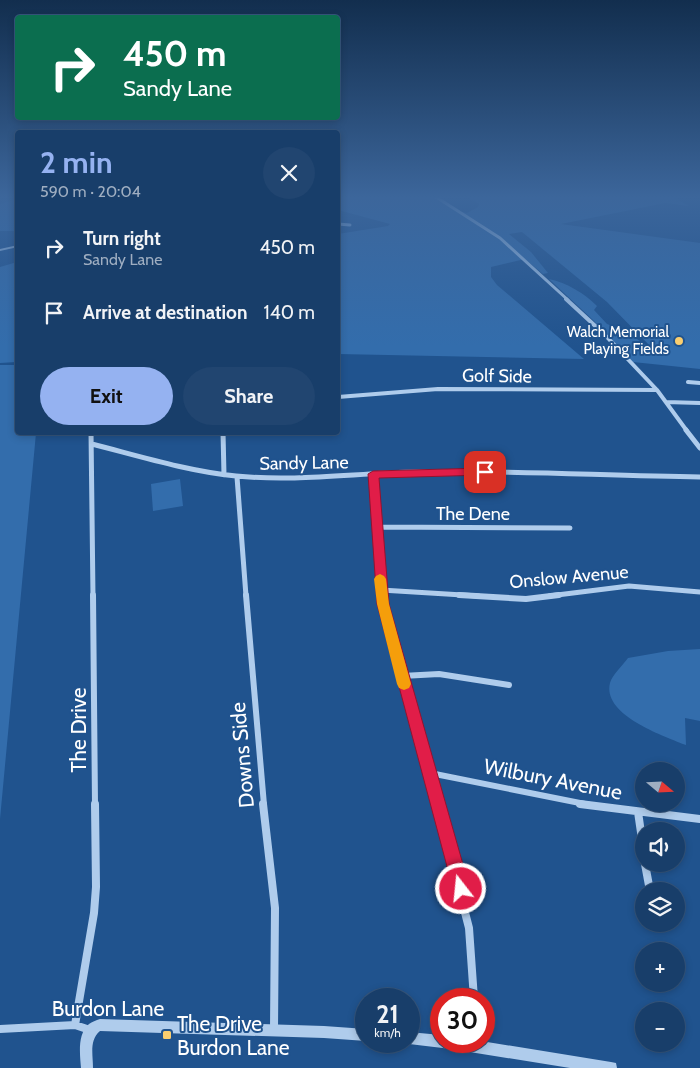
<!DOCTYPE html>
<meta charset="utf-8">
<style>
:root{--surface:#183e6a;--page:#214570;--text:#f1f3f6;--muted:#9faec1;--line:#36577e;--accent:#95b2f1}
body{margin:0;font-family:Cabin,sans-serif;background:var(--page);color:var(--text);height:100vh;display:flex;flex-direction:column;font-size:19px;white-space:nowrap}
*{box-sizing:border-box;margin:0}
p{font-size:16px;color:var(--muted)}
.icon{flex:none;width:28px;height:28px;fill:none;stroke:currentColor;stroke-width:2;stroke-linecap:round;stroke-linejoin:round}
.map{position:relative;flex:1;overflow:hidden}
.side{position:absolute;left:15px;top:130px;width:325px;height:305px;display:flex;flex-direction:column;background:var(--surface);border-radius:5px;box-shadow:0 2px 8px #0003,0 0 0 1px var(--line)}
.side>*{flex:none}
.top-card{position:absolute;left:15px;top:15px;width:325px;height:105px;border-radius:5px;box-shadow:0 2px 8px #0003,0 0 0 1px var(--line);background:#0b6e4f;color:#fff;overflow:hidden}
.needle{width:32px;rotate:109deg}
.fabs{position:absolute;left:635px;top:762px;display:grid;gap:10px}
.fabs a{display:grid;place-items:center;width:50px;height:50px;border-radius:50%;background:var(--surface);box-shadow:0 2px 8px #0003,0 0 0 1px var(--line);font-size:25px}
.speed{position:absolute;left:355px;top:988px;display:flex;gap:10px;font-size:25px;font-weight:700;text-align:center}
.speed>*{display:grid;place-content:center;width:65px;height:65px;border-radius:50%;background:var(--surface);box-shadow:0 2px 8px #0003,0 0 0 1px var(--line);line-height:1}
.speed small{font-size:12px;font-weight:400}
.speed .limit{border:8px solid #d22;background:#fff;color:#111}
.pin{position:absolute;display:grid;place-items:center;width:42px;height:42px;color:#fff;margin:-21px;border-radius:10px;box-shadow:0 2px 8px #0006}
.me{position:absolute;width:55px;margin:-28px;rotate:344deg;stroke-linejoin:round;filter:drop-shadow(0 0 4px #0008)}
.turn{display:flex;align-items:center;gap:18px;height:105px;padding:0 25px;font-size:22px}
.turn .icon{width:65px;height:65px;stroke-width:2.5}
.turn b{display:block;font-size:35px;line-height:42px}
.round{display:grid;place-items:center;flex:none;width:52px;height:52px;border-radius:26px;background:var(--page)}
.overview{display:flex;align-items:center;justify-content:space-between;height:85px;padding:0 25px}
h1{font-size:30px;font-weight:700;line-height:38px;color:var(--accent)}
.cta{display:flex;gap:10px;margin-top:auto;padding:10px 25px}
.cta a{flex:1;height:58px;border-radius:30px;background:var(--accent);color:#111;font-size:20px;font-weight:700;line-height:58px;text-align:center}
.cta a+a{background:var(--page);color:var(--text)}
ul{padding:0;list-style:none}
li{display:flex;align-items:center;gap:15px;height:65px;padding:0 25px}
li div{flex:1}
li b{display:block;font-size:19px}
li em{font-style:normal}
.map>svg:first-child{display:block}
.green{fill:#336dac}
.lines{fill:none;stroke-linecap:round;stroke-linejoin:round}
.minor-far4{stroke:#afccec;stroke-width:3}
.minor-far3{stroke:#afccec;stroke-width:4}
.minor-far2{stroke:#afccec;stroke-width:5}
.minor-far1{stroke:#afccec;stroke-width:6}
.minor{stroke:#afccec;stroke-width:8}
.tertiary{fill:#afccec;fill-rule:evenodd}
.route{fill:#e11d48;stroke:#92132f}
.slow{fill:#f59e0b}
.poi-dot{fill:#face6f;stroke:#20538e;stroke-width:2}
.labels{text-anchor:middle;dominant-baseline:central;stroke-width:4;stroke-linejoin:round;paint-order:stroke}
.far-poi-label{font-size:15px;fill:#fff;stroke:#20538e;text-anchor:end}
.street-label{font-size:18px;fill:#fff;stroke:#20538e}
.near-street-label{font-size:21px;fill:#fff;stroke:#20538e}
.near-poi-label{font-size:21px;fill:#fff;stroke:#20538e;text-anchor:start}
</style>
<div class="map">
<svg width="700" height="1068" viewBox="0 0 700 1068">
<rect width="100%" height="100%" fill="#20538e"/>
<path class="green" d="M338,197H437L461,212L467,213L478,207L479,204L467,197H673L689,206L665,203L561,224L700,243V369L633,362L593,320L549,279C567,283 584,293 597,306L594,310L607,324L623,330L654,350L607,302L522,232L509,234L531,252L548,273L543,274L525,259L491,267V277L497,285L584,359L338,354V234L388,226L390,224L338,210Z
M17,199V231H0V204Z
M17,262V362L0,363V267Z
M0,365H17L18,432L36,433L0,819Z
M180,479L183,506L153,511L151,484Z
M700,649V721L685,718L686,745C664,736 602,715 610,683C612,675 623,665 628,658L668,651Z"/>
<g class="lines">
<path class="minor-far4" d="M436,197L500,238L568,300
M338,224L350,225"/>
<path class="minor-far3" d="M566,299L605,335L657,390L687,431
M688,382L700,383
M338,397L438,389L657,390
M666,402L700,403"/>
<path class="minor-far2" d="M686,430L700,448
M91,432L93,596
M223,432L224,475
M92,444C139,456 187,471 236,476C296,482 356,473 417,472C511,470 606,476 700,477
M373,474L382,596
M237,477L246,596
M377,527L570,528
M381,590L479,596
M549,596L629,586L700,592"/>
<path class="minor-far1" d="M93,595L95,805
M246,595L264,805
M382,595L383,604L437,805
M459,595L526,599L559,595
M402,676L439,674L509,685
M429,775L435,774L590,805"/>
<path class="minor" d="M263,804L275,908L274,1029
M437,804L469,928L474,999
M580,804L700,819
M638,812L644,853
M645,864L650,891
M75,1025L94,913L96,887L95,804
M0,1029L75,1025L90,1030"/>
<path class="tertiary" d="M18,245V247L0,251V249Z
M100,1019L324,1026L366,1029V1041L324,1038L100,1031C89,1040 93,1055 93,1068H81C80,1055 77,1034 89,1024C92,1022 96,1020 100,1019Z
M409,1032L441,1035V1041H481L611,1062L616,1063L617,1068H570L451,1049L409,1044L404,1041H409Z"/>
</g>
<linearGradient id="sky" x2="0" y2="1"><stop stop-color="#122e4e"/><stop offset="0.57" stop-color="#3c669b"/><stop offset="1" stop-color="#3c669b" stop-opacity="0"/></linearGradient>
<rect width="700" height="346" fill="url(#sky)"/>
<path class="route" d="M485,468L491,472L485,475L379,478L389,604L470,889L467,895L461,897L455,895L453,889L377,604L368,474L373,471Z"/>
<path class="slow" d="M380,574L384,576L386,579L389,604L411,684L409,688L404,690L399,688L397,684L377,604L374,579L376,576Z"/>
<g class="poi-dot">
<circle cx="679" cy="341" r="5"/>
<rect x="162" y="1030" width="10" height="10" rx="2.5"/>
</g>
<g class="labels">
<g class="far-poi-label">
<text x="669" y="332">Walch Memorial<tspan x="669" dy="17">Playing Fields</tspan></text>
</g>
<g class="street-label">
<text transform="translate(497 376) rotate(1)">Golf Side</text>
<text transform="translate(304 463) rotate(-1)">Sandy Lane</text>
<text x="473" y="514">The Dene</text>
<text transform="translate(569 577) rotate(-5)">Onslow Avenue</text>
</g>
<g class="near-street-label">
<text transform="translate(78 730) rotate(-90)">The Drive</text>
<text transform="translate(242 755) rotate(-95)">Downs Side</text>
<text transform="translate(553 779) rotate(11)">Wilbury Avenue</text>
<text x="108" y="1008">Burdon Lane</text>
</g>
<g class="near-poi-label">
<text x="177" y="1023">The Drive<tspan x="177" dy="24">Burdon Lane</tspan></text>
</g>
</g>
</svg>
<div class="fabs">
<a><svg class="needle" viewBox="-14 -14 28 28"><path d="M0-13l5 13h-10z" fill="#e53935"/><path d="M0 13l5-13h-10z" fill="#9faec1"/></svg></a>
<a><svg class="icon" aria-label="sound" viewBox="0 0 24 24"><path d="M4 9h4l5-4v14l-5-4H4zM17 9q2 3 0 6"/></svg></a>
<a><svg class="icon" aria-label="layers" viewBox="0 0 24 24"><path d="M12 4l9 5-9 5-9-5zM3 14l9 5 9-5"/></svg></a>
<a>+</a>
<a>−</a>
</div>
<div class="speed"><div>21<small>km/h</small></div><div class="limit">30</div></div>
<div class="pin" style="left:485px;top:472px;background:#d93025"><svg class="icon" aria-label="arrive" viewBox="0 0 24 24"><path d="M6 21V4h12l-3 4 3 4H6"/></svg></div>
<svg class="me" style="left:461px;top:889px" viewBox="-20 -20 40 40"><circle r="17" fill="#e11d48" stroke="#fff" stroke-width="3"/><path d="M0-11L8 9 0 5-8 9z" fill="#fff"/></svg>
<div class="top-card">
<div class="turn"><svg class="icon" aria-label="right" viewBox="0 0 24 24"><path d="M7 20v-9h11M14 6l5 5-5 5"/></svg><div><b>450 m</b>Sandy Lane</div></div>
</div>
<section class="side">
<div class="overview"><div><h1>2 min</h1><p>590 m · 20:04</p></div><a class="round"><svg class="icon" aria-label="close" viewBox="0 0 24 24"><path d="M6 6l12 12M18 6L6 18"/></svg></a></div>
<ul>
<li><svg class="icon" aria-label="right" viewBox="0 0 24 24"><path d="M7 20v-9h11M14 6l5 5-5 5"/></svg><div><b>Turn right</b><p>Sandy Lane</p></div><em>450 m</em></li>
<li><svg class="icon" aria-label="arrive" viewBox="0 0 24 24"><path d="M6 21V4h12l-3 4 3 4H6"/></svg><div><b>Arrive at destination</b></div><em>140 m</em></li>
</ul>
<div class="cta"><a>Exit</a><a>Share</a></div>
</section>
</div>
